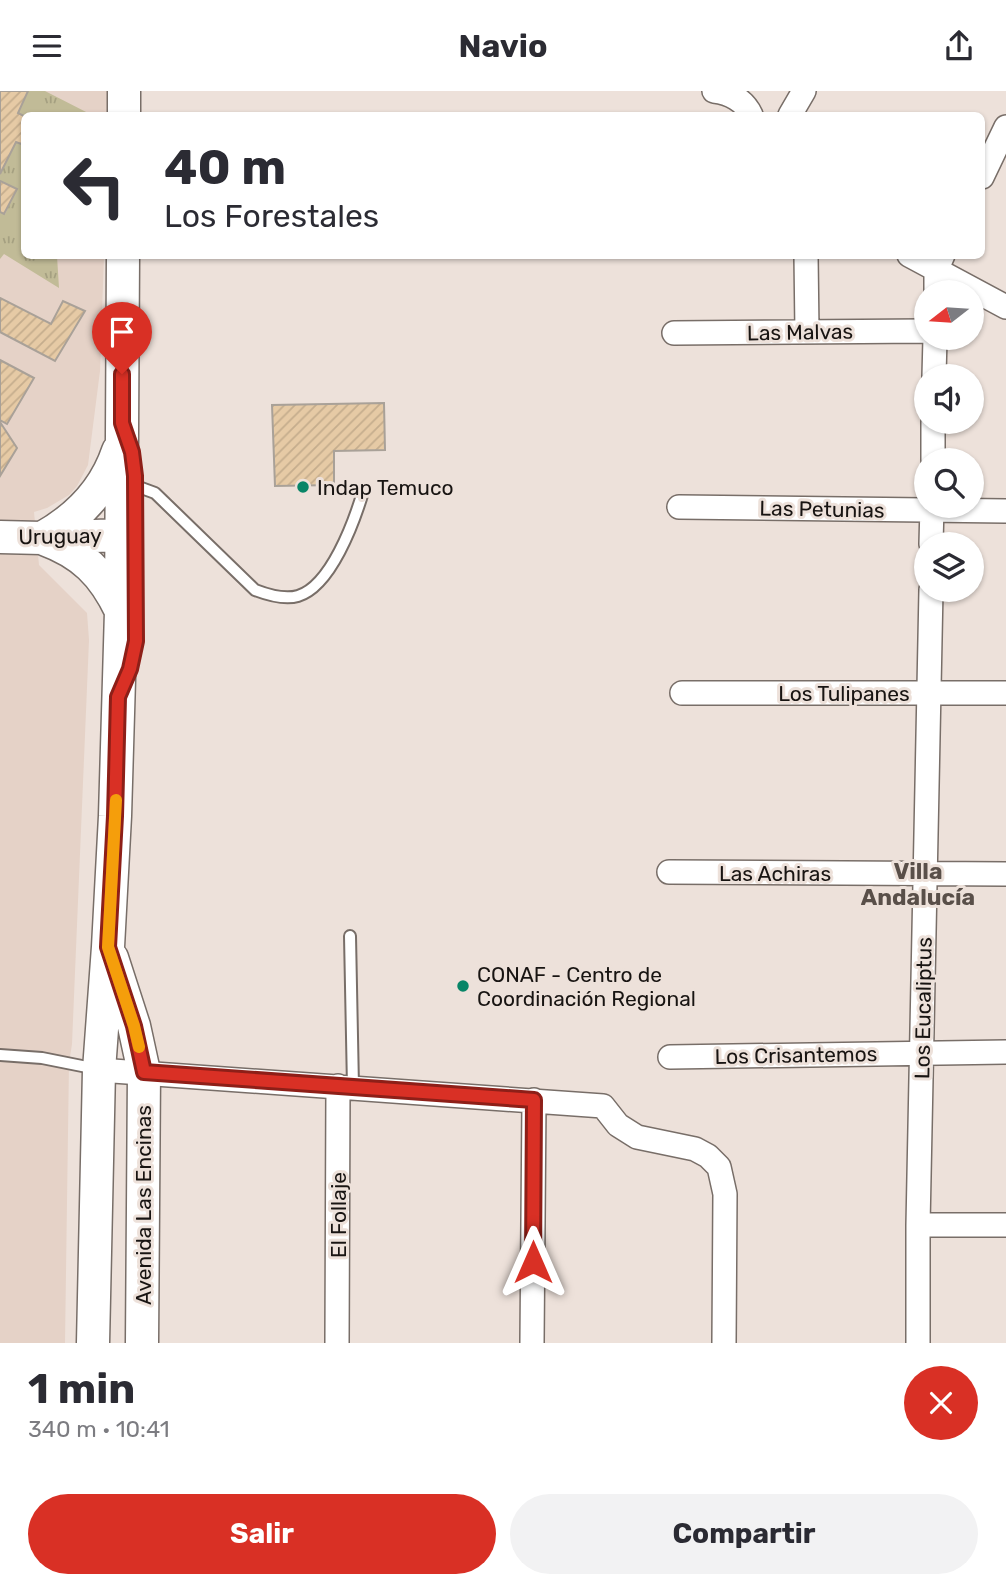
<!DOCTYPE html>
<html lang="es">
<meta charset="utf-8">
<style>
:root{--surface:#fff;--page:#f2f2f3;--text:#2b2b33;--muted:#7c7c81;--accent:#d93025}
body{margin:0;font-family:Rubik,sans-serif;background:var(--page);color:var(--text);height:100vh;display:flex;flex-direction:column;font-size:26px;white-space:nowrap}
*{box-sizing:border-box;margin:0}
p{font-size:23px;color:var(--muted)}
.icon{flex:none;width:38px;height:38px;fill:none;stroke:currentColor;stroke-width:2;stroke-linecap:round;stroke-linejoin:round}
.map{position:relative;height:1252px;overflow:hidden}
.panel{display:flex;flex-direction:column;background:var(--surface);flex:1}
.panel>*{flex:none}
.top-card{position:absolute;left:21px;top:21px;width:964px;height:147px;border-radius:10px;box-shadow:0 2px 5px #0004;background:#fff;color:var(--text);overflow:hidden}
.needle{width:46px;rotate:253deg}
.fabs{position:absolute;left:914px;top:189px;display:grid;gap:14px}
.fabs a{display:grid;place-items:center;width:70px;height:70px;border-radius:50%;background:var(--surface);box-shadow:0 2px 5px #0004;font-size:35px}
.pin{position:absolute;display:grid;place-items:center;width:60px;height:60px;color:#fff;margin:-72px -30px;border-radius:50% 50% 50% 0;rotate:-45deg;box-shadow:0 0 7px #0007}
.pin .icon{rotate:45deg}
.me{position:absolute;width:77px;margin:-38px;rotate:0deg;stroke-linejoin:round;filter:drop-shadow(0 0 5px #0008)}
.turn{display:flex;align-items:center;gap:24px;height:147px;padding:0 28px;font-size:32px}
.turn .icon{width:91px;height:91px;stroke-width:2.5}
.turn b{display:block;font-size:49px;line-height:60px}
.round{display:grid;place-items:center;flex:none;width:74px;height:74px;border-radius:37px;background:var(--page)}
.summary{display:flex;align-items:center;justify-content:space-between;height:119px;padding:0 28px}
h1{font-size:42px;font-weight:700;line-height:52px}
.button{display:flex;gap:14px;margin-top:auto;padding:14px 28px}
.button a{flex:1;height:80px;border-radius:42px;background:var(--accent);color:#fff;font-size:28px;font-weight:700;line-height:80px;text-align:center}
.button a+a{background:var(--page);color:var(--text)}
header{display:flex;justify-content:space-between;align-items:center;height:91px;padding:0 28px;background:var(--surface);font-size:32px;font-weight:700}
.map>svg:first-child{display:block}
.built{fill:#e5d2c7}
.grass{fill:url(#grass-tufts)}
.building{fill:url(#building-hatch);stroke:#a9a198;stroke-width:2}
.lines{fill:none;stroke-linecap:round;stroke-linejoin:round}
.lane-casing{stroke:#786e68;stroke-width:14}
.street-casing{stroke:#786e68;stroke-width:26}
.secondary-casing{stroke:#786e68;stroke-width:35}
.lane{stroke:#fff;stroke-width:10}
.street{stroke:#fff;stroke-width:23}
.secondary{stroke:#fff;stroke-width:32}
.route-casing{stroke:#8d1f18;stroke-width:18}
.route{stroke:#d93025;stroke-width:12}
.slow{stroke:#f59e0b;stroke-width:12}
.poi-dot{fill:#088567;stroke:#ede1da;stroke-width:2.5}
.labels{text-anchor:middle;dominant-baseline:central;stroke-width:6;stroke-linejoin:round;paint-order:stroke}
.street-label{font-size:21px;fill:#181412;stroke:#ede1da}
.poi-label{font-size:21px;fill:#181412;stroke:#ede1da;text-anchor:start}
.neighbourhood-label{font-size:23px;font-weight:bold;fill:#594f49;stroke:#ede1da}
</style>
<header><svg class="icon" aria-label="menu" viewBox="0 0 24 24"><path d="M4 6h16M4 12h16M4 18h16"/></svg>Navio<svg class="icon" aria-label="share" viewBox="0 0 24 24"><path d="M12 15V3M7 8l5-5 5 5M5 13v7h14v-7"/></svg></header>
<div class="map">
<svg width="1006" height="1252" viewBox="0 0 1006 1252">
<defs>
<pattern id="grass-tufts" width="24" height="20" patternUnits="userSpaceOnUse" patternTransform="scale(1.75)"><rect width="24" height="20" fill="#c1bb97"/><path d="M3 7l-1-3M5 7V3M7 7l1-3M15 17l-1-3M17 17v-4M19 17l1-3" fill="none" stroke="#a5a081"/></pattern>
<pattern id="building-hatch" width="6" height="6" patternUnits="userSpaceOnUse" patternTransform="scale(1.75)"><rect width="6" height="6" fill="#e6caa5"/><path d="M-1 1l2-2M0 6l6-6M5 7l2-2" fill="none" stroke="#c5ad8d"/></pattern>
</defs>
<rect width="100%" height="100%" fill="#ede1da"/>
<path class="built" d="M0,0H107V24H24V164L104,165L100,280L88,374L77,395L69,404L47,417L34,421L39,474L87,522L89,549L72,953L69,972L65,1252H0Z"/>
<path class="grass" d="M28,0H45L92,24L24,25L18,22Z
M16,51L24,54V164L57,165L59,197L4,163L0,168V121L5,123L17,98L0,91V77Z"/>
<path class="building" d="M0,0H28L18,22L24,25V54L16,51L0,83Z
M0,90L17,98L4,123L0,121Z
M0,207L51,233L63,210L85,220L55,270L0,241Z
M0,269L34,287L7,333L0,329Z
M384,312L385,359L334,360V394L275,395L272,314Z
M0,331L17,357L0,385Z"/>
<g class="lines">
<defs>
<path id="lane" d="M136,395L155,402L255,499C268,504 284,509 298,505C331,495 354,431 363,401
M350,845L353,996
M0,964L42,967L97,978"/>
<path id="street" d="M714,0C730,2 744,9 751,24
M790,24L804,0
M982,86L1006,36
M806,164L807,241
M909,164L1006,216
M936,201V180L943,164
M674,242L926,240
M934,285L935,247
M933,369V331
M679,416L1006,420
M931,453L932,415
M682,602H1006
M669,781L1006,783
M670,966L1006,961
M99,979L603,1015L618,1034L637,1046L695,1058L708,1065L719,1076L725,1103L724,1252
M918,1134H1006
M337,1252L338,995
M532,1252L534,1009
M918,1252V1134L931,499"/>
<path id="secondary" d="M124,24V0
M0,446L42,447L121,444
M42,447C78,427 105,399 118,360
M44,448C82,462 103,482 121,520
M112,867L134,935L144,981L142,1252
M93,1252L99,979L108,856L115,725L121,520L123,164"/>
</defs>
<use href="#lane" class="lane-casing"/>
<use href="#street" class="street-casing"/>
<use href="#secondary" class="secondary-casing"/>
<use href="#lane" class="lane"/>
<use href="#street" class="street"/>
<use href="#secondary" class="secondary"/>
</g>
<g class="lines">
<defs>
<path id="route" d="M122,283V332L132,361L135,385L136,550L130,578L118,606L115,725L108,856L134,935L144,981L534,1009L533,1171"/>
</defs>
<use href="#route" class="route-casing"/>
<use href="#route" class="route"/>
<path class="slow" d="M116,709L108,856L134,935L139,956"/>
</g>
<g class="poi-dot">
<circle cx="303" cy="396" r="7"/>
<circle cx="463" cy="895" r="7"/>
</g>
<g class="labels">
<g class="street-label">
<text transform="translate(800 241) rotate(-1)">Las Malvas</text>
<text transform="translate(822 418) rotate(1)">Las Petunias</text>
<text transform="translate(60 445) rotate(-1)">Uruguay</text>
<text x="844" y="602">Los Tulipanes</text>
<text x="775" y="782">Las Achiras</text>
<text transform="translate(923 917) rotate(-89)">Los Eucaliptus</text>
<text transform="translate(796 964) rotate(-1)">Los Crisantemos</text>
<text transform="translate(143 1114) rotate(-90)">Avenida Las Encinas</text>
<text transform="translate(338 1124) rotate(-90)">El Follaje</text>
</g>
<g class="poi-label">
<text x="317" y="396">Indap Temuco</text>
<text x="477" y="883">CONAF - Centro de<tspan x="477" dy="24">Coordinación Regional</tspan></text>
</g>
<g class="neighbourhood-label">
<text x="918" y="780">Villa<tspan x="918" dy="26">Andalucía</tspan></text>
</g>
</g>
</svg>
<div class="fabs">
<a><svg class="needle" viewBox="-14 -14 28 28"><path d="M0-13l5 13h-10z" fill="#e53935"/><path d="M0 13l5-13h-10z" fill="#7c7c81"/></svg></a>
<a><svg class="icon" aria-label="sound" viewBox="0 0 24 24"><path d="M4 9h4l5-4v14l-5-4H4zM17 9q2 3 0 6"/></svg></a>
<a><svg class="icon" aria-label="search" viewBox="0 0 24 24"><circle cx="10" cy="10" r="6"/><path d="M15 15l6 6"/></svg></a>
<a><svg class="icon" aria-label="layers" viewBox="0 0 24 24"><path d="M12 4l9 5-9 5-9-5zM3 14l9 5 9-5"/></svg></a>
</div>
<div class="pin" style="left:122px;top:283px;background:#d93025"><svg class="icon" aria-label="arrive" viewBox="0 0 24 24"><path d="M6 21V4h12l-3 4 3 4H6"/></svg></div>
<svg class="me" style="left:533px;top:1171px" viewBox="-20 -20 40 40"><path d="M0-17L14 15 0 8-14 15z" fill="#d93025" stroke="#fff" stroke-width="4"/></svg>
<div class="top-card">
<div class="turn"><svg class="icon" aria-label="left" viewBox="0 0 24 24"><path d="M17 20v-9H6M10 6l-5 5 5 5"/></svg><div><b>40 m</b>Los Forestales</div></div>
</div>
</div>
<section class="panel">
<div class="summary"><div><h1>1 min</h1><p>340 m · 10:41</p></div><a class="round" style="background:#d93025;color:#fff"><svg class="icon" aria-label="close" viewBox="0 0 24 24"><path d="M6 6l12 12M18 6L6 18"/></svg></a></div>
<div class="button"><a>Salir</a><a>Compartir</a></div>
</section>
